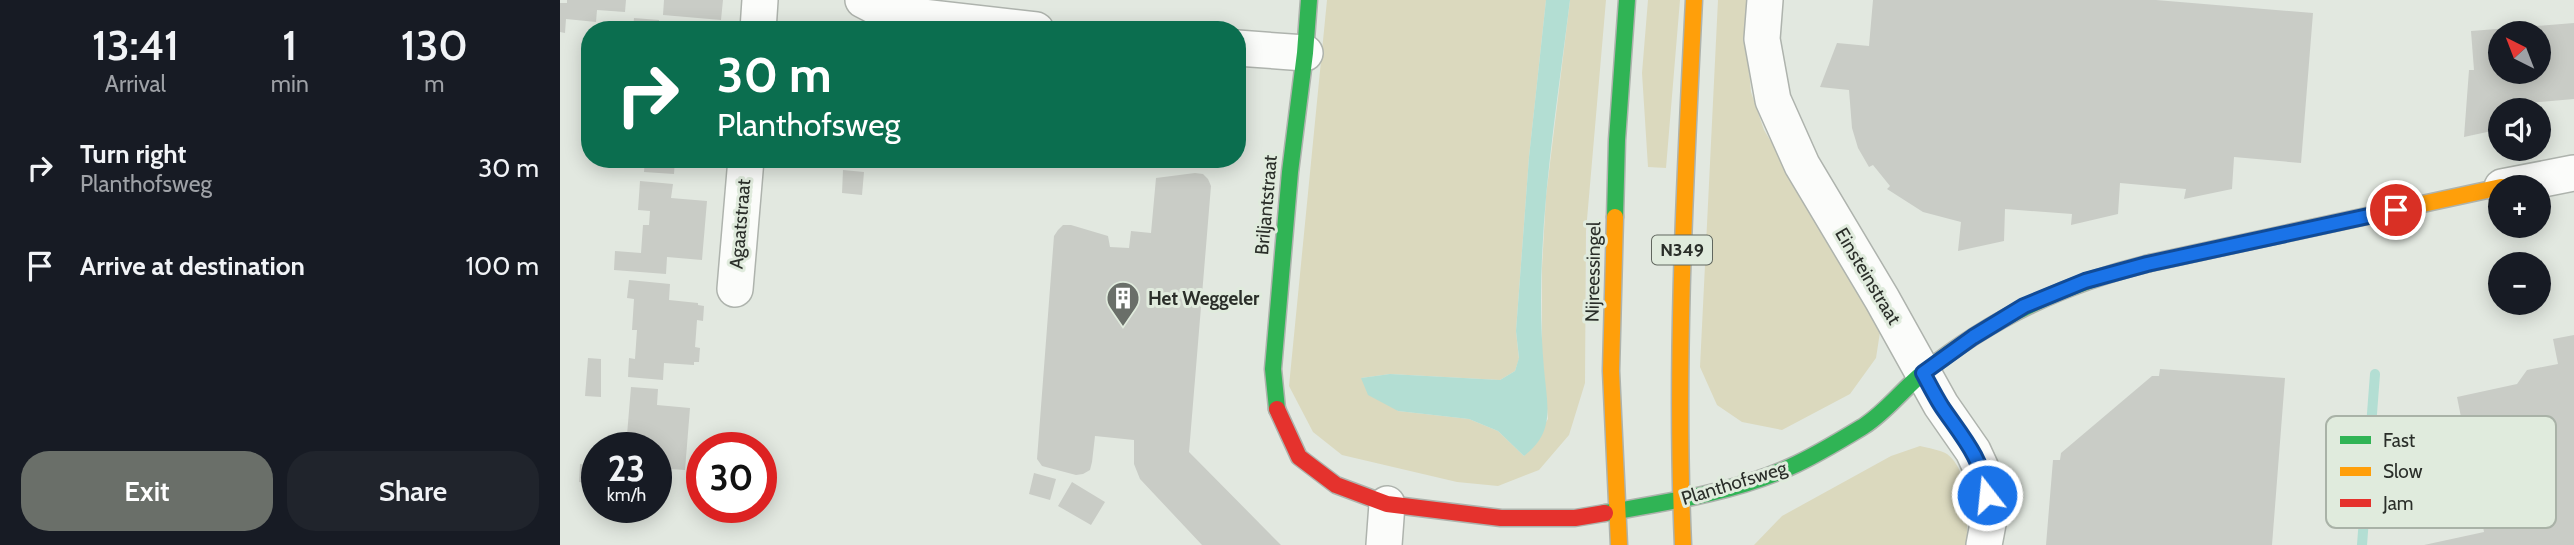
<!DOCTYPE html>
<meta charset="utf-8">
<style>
:root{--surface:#171b24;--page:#20242c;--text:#f1f3f6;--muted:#9ea1a6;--accent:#6a6f69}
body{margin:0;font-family:Cabin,sans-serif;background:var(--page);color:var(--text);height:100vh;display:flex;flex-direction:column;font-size:26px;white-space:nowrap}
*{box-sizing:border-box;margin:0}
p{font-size:23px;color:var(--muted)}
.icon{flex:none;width:38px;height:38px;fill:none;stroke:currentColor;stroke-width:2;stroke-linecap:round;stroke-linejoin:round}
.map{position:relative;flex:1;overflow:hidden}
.drawer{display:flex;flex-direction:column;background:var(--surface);width:560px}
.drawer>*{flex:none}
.guide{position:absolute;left:21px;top:21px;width:665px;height:147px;border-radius:28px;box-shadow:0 4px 18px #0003;background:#0b6e4f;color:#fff;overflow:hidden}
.needle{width:46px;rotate:318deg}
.buttons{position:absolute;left:1928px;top:21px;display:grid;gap:14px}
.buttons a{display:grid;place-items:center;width:63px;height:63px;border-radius:50%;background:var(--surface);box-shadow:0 4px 18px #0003;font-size:35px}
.speed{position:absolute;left:21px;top:432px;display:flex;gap:14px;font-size:35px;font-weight:700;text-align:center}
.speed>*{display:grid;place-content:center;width:91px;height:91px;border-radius:50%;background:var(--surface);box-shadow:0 4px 18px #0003;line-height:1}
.speed small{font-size:18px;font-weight:400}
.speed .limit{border:10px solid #d22;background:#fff;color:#111}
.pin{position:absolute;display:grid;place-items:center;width:60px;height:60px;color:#fff;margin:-30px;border:4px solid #fff;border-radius:50%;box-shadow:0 2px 7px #0007}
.me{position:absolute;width:77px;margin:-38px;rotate:344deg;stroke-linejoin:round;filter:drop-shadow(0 0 5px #0008)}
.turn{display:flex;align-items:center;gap:24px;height:147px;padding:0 21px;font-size:32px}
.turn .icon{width:91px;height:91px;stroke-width:2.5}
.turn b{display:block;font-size:49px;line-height:60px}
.eta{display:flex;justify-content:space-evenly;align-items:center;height:119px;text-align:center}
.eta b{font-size:42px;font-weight:600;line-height:49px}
.primary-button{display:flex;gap:14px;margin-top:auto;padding:14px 21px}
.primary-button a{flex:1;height:80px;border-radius:28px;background:var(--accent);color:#fff;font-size:28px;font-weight:600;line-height:80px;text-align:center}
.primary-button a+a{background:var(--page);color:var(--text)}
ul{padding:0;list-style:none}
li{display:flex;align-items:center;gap:21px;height:98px;padding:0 21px}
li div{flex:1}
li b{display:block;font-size:26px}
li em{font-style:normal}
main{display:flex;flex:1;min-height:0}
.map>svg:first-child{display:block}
.green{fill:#dbd9be}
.water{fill:#b3ded3}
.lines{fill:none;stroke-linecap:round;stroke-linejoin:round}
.stream{stroke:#b3ded3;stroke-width:10}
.building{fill:#c9ccc6;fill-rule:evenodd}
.street-casing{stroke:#aeb3ad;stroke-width:38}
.fast-casing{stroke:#aeb3ad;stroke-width:19}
.slow-casing{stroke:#aeb3ad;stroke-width:19}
.jam-casing{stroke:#aeb3ad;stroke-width:19}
.street{stroke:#fbfcfa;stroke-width:35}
.fast{stroke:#30b455;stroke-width:16}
.slow{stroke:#ff9f0a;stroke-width:16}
.jam{stroke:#e5322d;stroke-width:16}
.route-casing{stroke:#114b97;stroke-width:18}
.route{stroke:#1a73e8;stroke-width:12}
.labels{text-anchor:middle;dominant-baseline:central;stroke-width:6;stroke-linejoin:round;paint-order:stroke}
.shield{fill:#e0ebdd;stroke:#61675f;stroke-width:2}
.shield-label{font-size:18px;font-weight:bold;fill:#2a2e29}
.street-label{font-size:19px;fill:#2a2e29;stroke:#e0ebdd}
.poi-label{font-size:19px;font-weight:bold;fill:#2a2e29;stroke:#e0ebdd;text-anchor:start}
.key{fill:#e0ebdd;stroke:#a9b2a7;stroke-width:2}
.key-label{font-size:19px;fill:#2a2e29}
</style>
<main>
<section class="drawer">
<div class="eta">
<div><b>13:41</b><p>Arrival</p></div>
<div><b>1</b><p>min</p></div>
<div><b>130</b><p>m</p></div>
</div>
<ul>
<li><svg class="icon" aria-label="right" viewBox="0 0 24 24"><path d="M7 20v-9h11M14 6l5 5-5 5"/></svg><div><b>Turn right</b><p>Planthofsweg</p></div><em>30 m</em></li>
<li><svg class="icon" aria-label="arrive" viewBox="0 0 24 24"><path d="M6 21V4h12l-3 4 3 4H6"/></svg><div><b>Arrive at destination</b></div><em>100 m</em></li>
</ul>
<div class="primary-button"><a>Exit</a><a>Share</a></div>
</section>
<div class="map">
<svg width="2014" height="545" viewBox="0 0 2014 545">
<rect width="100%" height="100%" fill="#e2e8e0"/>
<path class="green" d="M767,0H986L969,157L956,331L959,359L955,371L940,380L830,374L801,378L838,411L909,419L938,431L964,456L988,419L982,353V268L986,196L1010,0H1046L1026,231L1025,383L1009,435L979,470L938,486L897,482L782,455L753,432L729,386Z
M1088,0H1120L1106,168L1088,167L1082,73Z
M1158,0H1190L1186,33L1191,92L1204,130L1308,302L1320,332L1316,358L1290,394L1222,430L1182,422L1157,405L1140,367Z
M1360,446C1368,448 1380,450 1387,454C1411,472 1407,519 1407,545H1194L1222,516L1331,456Z"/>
<path class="water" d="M986,0H1010C995,122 973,246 984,369C987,404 996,432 964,456L938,431L909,419L838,411L808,395L801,378L830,374L940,380L955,371L959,358L956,331L969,157Z"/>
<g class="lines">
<path class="stream" d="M1802,545L1815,374"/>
</g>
<path class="building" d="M7,0H66L65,12L37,10L36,22L6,19L5,33L0,32V3H7Z
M104,0H163L161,20L103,15Z
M1313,0H1596L1753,13L1741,163L1674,157L1672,189L1624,199L1626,189L1560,183L1558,214L1511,225L1512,214L1445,209L1444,241L1398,251L1401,222L1363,212L1327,189L1330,186L1313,165L1309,167L1298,148L1292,128L1289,90L1260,87L1277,43L1309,46Z
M74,18L99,20V30H73Z
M2014,23V99L1968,103V110H1941V129L1904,137L1909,70H1914L1911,31ZM1941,33H1979V72H1941Z
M85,159H115L114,174L84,172Z
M283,170L304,172L302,195L282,193Z
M635,173L643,174L648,179L651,186L629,452L721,545H642L580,479L574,464V440L535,436L532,462L530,470L523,474L516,475L482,466L477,459L494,236L498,230L503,225H511L548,236L550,247L569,248L571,231L591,233L596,178Z
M80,181L113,184L111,198L147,201L142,260L107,257L106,274L54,270L55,251L81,253L83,225H89L90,211L78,210Z
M69,280L110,284L109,300L138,303V305L144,306L143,321L137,320L136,334L135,347L140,348L139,362H134V365L104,363L103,380L68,377L69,358L75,359L77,330H72L74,299L67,298Z
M2014,335V545H1864L1924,532L1897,397L1957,384L1967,370L1998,364L1993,339Z
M28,358L41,359V397L25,396Z
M1600,369L1725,378L1712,545H1486L1493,460H1500L1501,453L1592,376H1599Z
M71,387L98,389L97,405L130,408L125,470L96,468V448H72L73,435H67Z
M20,464L35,466L33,484L19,482Z
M474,473L496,479L490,500L469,494Z
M512,482L545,502L531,525L498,506Z"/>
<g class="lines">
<defs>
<path id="street" d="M303,0L328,13L476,30
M1205,0L1202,39L1213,100L1242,165L1322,299L1381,405L1413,451L1425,477L1430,513L1424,545
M198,30L200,0
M677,48L745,53
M1942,187L2014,173
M175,289L186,159
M824,545L827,504"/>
<path id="fast" d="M1055,217L1057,140L1067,0
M717,409L713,369L730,172L745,53L749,0
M1045,513C1107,502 1172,493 1230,467C1255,456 1281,440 1304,426C1326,412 1343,389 1363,373C1433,317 1504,284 1590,263"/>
<path id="slow" d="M1055,217L1051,371L1059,545
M1590,263L1941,187
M1123,545C1115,363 1125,181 1134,0"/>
<path id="jam" d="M717,409L739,457L776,485L827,504L941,518H1015L1045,513"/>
</defs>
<use href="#street" class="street-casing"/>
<use href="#fast" class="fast-casing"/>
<use href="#slow" class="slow-casing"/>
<use href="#jam" class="jam-casing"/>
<use href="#street" class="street"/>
<use href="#fast" class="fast"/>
<use href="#slow" class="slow"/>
<use href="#jam" class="jam"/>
</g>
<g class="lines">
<defs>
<path id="route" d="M1427,495C1423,459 1401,435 1382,407C1375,396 1369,384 1363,373L1413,337L1464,306L1525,281L1587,264L1836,210"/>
</defs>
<use href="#route" class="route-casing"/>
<use href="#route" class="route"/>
</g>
<defs>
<symbol id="building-pin" viewBox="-11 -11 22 30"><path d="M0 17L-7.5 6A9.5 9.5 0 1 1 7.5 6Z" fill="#6a6f69" stroke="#e0ebdd"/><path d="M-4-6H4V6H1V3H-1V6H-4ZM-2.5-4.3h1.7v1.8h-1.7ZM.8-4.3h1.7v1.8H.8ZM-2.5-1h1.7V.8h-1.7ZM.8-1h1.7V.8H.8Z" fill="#fff"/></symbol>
</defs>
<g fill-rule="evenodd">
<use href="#building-pin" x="544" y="279" width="38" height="52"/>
</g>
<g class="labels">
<rect class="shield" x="1092" y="235.5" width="60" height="29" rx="5"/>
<g class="shield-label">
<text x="1122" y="250">N349</text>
</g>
<g class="street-label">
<text transform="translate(706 205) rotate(-85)">Briljantstraat</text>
<text transform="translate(180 224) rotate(-85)">Agaatstraat</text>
<text transform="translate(1033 272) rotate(-89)">Nijreessingel</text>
<text transform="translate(1308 276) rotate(59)">Einsteinstraat</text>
<text transform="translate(1174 483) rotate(-17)">Planthofsweg</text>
</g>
<g class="poi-label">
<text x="588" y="298">Het Weggeler</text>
</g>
</g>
<rect x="1766" y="416" width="230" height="112" rx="10" class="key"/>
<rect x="1780" y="436" width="31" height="8" fill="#30b455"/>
<rect x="1780" y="467" width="31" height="9" fill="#ff9f0a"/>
<rect x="1780" y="499" width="31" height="8" fill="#e5322d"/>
<g class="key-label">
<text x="1823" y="447">Fast</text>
<text x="1823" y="478">Slow</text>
<text x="1823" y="510">Jam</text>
</g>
</svg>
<div class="buttons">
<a><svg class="needle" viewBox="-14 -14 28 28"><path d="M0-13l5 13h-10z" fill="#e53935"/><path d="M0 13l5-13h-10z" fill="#9ea1a6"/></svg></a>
<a><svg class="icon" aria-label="sound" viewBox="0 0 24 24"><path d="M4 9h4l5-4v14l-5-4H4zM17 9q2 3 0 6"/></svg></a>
<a>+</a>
<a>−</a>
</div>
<div class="speed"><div>23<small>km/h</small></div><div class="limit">30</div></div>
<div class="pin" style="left:1836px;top:210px;background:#d93025"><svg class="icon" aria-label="arrive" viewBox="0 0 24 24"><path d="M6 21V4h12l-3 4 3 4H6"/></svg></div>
<svg class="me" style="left:1427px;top:495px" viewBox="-20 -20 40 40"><circle r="17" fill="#1a73e8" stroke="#fff" stroke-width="3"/><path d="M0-11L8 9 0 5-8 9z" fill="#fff"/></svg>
<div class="guide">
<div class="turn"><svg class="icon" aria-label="right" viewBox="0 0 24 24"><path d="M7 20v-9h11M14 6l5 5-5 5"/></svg><div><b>30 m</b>Planthofsweg</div></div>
</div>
</div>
</main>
